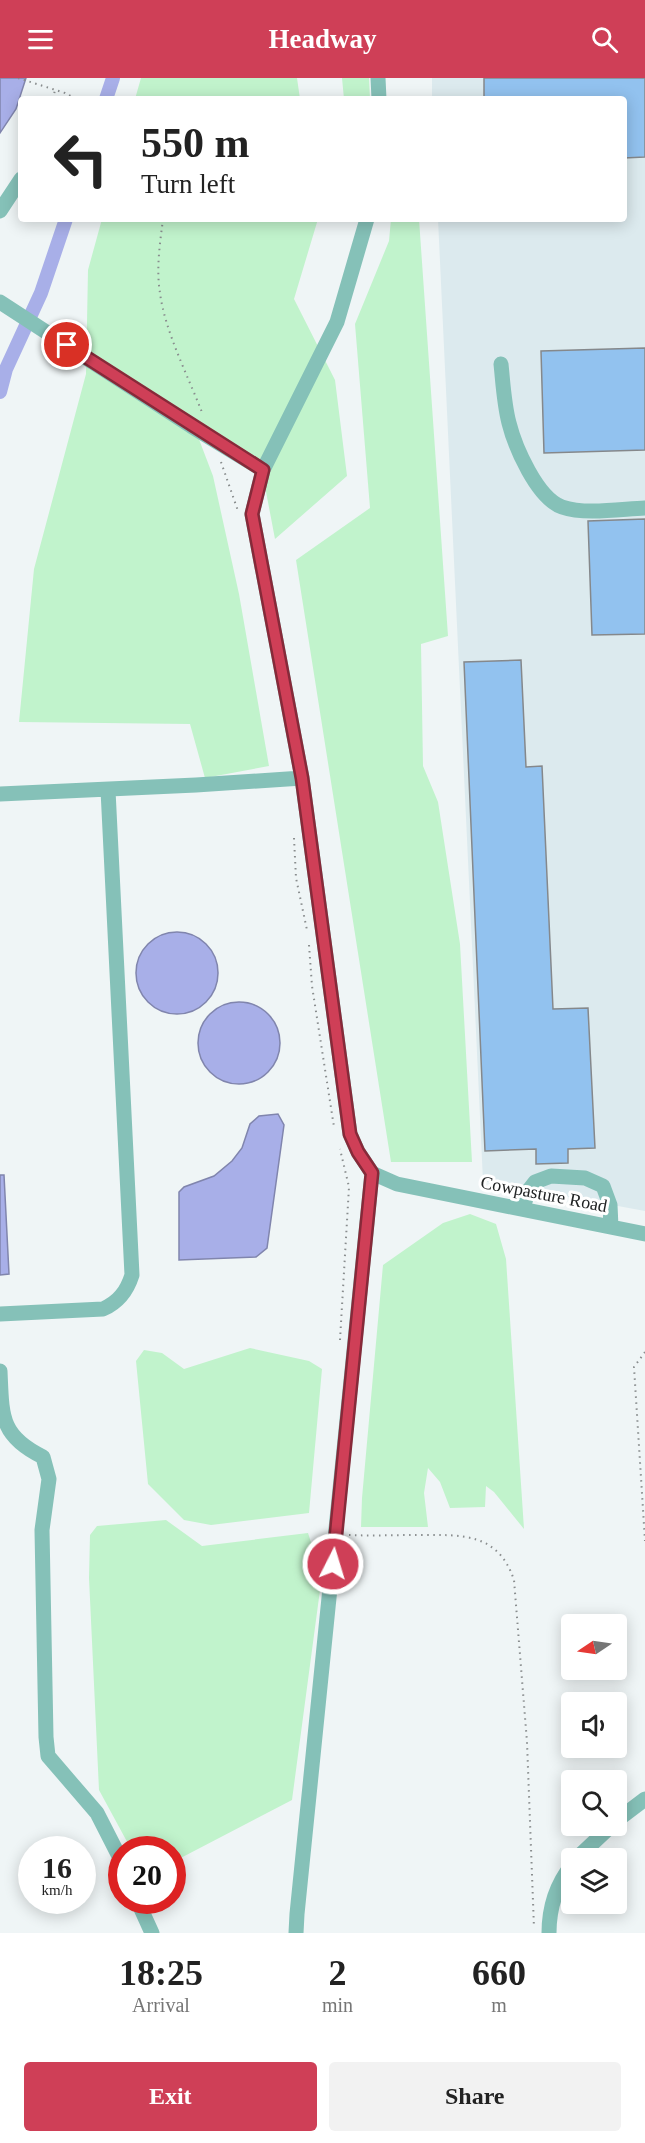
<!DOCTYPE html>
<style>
:root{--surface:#fff;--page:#f2f2f2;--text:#222;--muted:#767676;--accent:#cf3f57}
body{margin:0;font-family:"Times New Roman",serif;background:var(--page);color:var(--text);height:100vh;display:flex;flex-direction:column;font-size:22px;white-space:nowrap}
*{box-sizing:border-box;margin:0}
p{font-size:20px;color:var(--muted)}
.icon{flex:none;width:33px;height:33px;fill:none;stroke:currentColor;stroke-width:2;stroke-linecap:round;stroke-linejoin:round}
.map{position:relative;height:1855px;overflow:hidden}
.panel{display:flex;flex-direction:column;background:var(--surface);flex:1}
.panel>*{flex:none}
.hud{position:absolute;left:18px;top:18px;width:609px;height:126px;border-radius:6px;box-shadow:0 3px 15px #0003;background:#fff;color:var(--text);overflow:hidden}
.needle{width:39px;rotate:257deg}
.buttons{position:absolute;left:561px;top:1536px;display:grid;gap:12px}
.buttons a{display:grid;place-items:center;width:66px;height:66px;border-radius:6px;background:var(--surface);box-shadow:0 3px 15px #0003;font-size:30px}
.speed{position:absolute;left:18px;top:1758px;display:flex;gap:12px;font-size:30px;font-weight:700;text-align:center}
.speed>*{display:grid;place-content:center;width:78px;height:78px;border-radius:50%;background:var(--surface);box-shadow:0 3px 15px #0003;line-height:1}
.speed small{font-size:15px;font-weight:400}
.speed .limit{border:9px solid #d22;background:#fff;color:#111}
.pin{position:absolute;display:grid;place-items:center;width:51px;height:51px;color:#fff;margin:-26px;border:3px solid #fff;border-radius:50%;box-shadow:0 2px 6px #0007}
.me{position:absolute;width:66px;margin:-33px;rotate:5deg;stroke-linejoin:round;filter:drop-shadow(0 0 4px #0008)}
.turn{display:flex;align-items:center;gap:21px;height:126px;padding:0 24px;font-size:27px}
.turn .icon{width:78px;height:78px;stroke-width:2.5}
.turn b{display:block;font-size:42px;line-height:51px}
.eta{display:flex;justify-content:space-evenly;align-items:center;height:102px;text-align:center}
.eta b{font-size:36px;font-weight:800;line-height:42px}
.action{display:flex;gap:12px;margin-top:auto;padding:12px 24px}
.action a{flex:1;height:69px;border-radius:6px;background:var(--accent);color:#fff;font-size:24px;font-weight:800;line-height:69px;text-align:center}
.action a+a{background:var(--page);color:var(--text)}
header{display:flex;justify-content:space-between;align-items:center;height:78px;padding:0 24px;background:var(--accent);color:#fff;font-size:27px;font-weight:800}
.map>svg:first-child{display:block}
.built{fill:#dceaee}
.green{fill:#c1f3cc}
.water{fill:#a8afe8;stroke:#8085ad;stroke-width:1.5}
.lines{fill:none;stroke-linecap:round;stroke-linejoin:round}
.canal{stroke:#a8afe8;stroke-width:14}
.building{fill:#92c2ef;stroke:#85888b;stroke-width:1.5}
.path{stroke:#898d8e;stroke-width:2;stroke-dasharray:1.5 4.5;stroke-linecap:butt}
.minor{stroke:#85c1b8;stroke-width:15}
.route-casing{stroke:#872939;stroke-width:15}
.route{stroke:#cf3f57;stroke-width:10}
.labels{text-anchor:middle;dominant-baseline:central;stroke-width:6;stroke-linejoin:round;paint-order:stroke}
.street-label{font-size:18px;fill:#212324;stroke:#fff}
</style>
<header><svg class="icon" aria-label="menu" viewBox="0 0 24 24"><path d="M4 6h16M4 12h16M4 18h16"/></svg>Headway<svg class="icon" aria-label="search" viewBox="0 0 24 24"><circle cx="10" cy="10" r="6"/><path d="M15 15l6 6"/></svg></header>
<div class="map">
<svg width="645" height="1855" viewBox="0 0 645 1855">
<rect width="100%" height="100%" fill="#eff5f6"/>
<path class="built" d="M432,0H645V1133L483,1103L438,141H624V21H432Z"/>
<path class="green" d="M141,0H297L300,21H135Z
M342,0H369L370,21H344Z
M102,141H318L294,221L335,302L347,398L275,461L260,382L192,343L213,398L239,516L269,688L205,700L190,646L19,644L34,491L86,296L88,192Z
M391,141H419L448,558L421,566L423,688L438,724L460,866L472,1084H391L296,482L370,430L355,246L389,163Z
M470,1136L496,1146L506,1181L524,1451L494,1414L486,1408L485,1429L450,1430L440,1404L428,1390L424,1415L428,1449H361L362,1420L383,1187L443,1145Z
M250,1270L309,1283L322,1291L309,1435L211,1447L184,1442L148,1406L136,1283L144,1272L162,1275L184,1291Z
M166,1442L202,1468L308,1455L315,1477L320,1512L292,1722L173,1784L172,1772L131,1771L99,1712L89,1500L90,1457L97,1448Z"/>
<path class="water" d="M0,0H26L16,31L0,55Z
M136 895a41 41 0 1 1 82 0a41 41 0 1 1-82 0Z
M198 965a41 41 0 1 1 82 0a41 41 0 1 1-82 0Z
M278,1036L284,1047L267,1170L256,1179L179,1182V1114L184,1109L214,1098L232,1083L242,1070L250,1046L259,1038Z
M0,1097H4L9,1196L0,1197Z"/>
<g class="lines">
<path class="canal" d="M106,21L113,0
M0,314L6,291L41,215L66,141"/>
</g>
<path class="building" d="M484,0H645V79L624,80V21H484Z
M645,270V372L544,375L541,273Z
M645,441V556L592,557L588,443Z
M521,582L526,689L542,688L553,931L588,930L595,1070L568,1071V1085L536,1086V1071L485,1073L464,584Z"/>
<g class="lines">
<path class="path" d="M18,0L65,15L76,21
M53,21L55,12
M163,141C160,165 156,191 160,215C165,254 189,300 203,337
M221,384L238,433
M294,760L296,800L307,852
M309,867L312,908L334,1049
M340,1262L349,1109L340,1071
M645,1274L634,1289L645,1463
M349,1457C372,1458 396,1457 419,1457C461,1457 498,1454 514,1502L527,1664L534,1850"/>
<path class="minor" d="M378,0L379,21
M0,133L21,101
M367,141L337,244L263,392L252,436L302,700L350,1056L358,1074L372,1095L397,1106L645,1156
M0,224L191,348L263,392
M501,286C503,305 504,326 509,345C515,369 537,420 562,429C585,437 621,431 645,430
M0,716L196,707L302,700
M523,1131L528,1113L535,1104L551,1098L585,1100L603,1108L610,1127L611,1149
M0,1236L103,1231C119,1224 127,1213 132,1197L108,712
M0,1293C2,1338 0,1358 43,1379L49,1401L42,1452L46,1659L48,1678L97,1735L122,1784
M616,1743L645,1721
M577,1780L611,1748
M137,1822L152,1855
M296,1855L297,1836L372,1095
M549,1855C549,1830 556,1807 572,1787"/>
</g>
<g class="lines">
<defs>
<path id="route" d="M67,267L263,392L252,436L302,700L350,1056L358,1074L372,1095L333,1486"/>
</defs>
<use href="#route" class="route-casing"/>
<use href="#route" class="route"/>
</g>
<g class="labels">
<g class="street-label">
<text transform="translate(544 1116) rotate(11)">Cowpasture Road</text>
</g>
</g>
</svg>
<div class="buttons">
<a><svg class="needle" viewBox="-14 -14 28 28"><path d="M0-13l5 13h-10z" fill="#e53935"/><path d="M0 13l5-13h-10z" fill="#767676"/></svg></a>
<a><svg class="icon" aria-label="sound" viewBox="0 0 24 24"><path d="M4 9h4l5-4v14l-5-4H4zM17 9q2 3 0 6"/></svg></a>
<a><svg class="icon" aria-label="search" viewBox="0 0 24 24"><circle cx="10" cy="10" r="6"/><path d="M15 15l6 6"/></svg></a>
<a><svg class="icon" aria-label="layers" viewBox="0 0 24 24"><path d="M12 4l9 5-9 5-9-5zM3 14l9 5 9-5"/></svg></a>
</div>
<div class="speed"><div>16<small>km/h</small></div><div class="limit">20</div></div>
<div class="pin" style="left:67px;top:267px;background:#d93025"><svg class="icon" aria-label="arrive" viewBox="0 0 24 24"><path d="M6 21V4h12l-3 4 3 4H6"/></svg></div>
<svg class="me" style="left:333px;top:1486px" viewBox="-20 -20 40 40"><circle r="17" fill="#cf3f57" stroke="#fff" stroke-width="3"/><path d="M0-11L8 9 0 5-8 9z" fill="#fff"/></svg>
<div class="hud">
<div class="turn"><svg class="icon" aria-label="left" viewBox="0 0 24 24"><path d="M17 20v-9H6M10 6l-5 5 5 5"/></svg><div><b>550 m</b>Turn left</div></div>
</div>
</div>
<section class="panel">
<div class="eta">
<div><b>18:25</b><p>Arrival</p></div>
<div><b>2</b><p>min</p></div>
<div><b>660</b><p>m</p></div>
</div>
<div class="action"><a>Exit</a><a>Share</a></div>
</section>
